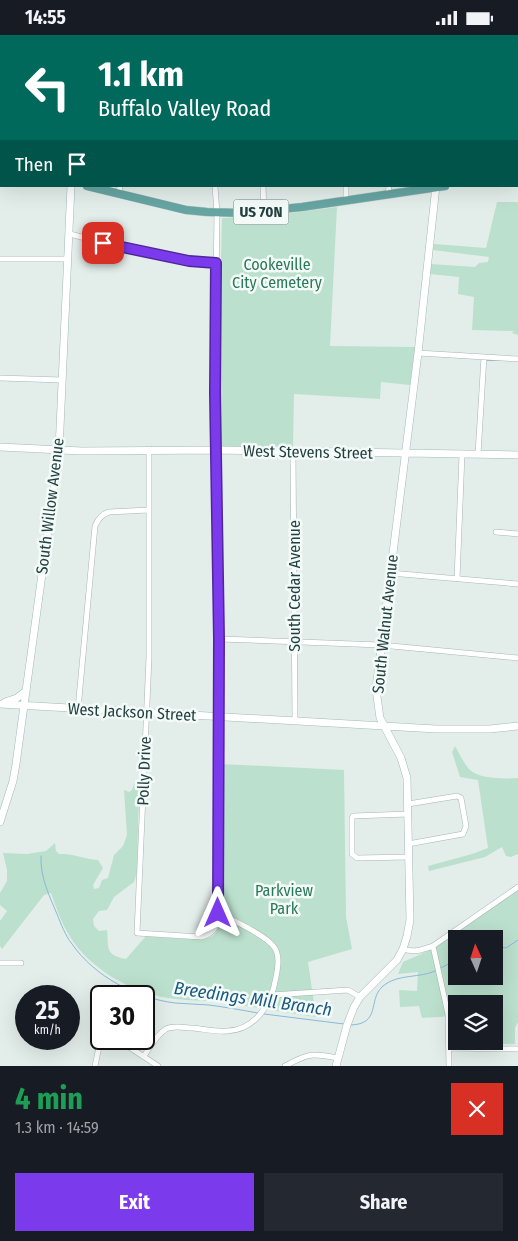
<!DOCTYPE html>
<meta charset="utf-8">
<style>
:root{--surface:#171b24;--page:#242831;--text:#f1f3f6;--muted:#9ea1a6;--accent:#7c3aed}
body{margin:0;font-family:"Fira Sans Condensed",sans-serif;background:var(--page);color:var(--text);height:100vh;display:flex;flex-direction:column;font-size:19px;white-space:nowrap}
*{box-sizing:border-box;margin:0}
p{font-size:16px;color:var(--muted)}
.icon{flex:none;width:28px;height:28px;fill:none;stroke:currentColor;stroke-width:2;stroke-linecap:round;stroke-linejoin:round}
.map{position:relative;height:1031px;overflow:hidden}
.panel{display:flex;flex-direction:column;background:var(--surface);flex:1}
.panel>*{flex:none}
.top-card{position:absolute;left:0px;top:0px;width:519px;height:152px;box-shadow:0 5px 20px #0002;background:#00695c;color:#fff;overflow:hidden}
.needle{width:32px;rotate:357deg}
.buttons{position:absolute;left:448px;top:895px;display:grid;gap:10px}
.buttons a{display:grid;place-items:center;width:55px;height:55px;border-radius:0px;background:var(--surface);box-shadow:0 5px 20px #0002;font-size:25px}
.speed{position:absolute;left:15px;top:950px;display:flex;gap:10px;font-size:25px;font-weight:700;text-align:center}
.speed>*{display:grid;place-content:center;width:65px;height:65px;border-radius:50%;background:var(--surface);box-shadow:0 5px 20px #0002;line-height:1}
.speed small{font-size:12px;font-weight:400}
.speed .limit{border:2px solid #111;border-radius:8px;background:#fff;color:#111}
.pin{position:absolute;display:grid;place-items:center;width:42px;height:42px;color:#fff;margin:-21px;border-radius:10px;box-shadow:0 2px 8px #0006}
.me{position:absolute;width:55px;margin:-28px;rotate:0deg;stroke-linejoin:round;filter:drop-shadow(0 0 4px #0008)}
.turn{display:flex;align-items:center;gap:18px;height:105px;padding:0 15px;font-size:22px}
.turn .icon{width:65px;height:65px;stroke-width:2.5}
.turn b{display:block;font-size:35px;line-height:42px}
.then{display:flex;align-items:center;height:48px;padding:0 15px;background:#0003;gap:10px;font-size:19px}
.round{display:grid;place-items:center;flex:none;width:52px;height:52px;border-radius:0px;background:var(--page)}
.summary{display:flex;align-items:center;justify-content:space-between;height:85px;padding:0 15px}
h1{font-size:30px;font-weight:700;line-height:38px;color:#1e9e55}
.button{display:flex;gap:10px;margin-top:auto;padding:10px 15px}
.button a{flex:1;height:58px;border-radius:0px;background:var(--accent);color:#fff;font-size:20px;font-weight:700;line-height:58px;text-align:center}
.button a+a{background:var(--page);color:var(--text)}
.status{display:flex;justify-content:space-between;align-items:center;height:35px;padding:0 25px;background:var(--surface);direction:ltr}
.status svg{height:14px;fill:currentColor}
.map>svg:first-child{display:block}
.green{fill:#bbe0cd;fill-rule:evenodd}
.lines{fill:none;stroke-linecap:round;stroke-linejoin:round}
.stream{stroke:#89b9d5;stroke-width:1}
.street-casing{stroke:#a5b6b4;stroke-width:6}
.secondary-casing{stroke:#a1bab7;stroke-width:8}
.primary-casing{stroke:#c1cac9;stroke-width:9}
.street{stroke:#fff;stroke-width:5}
.secondary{stroke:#fff;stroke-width:7}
.primary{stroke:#66a5a2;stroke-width:8}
.rail{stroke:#5c7c7a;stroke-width:1;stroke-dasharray:10 5;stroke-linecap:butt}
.route-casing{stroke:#51269a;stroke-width:12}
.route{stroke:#7c3aed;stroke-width:9}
.labels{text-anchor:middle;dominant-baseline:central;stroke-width:5;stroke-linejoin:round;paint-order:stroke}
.shield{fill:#f4faf8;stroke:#617876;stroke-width:1}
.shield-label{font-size:15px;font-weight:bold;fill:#22403f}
.park-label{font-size:16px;fill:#2a7a59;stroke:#f4faf8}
.street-label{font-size:16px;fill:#22403f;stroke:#f4faf8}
.water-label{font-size:18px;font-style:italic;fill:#185980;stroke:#f4faf8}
</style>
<div class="status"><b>14:55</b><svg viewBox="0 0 49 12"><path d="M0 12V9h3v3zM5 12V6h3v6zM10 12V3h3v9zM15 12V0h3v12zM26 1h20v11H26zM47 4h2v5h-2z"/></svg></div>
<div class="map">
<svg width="518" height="1031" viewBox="0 0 518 1031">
<rect width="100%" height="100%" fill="#e3eeeb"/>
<path class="green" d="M497,167H517L518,168V300L512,298L514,296L472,295L474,262L458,259L459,242L430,239L431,229L475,232L479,228L488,227L489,222L433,215L434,209L486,213Z
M337,172L330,311L415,312L410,350L381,347L380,364L294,359L293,413L221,411L219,306L222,183L269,181Z
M455,711C459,718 464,729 470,735C480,744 505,744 518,743V819L511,822L506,821L502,812L485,822L429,836L428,831L472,819L488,813L478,745L460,742L452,717Z
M221,729L344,735L346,882L352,914L308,927L316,982C284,977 253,972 221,967C204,965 186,966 168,963C131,957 88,933 69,900C61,887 56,872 51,858L44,860L2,914L0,911V886L7,876L0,870V858L7,846V835L3,818L27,819L46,816L55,808L56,816L59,819C73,818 84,824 98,825L103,833L93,850L94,854L99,853L102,845L108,843L114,820L123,811L127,800L124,755L129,757L132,755L135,746L138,749L139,753L137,837L134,847L114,862L107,875L99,876L93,884L94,891L99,896L107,895C109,912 104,920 126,924L146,901C159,902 200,907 211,902C217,899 219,892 222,886Z
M518,850V987L515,993V1009H496L494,992V969H456V981L422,983L419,971L400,972L399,955L417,956L418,937L398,939L403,927L430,915ZM456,904H494V941H456Z"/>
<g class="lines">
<path class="stream" d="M41,821C40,842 49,860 57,879C61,889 65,900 72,909C95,942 136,963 175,968C186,969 198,969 209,970C225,972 241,975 258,978
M494,911L506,913L518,905
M441,933L454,926L456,923
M264,979L344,989
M351,990C381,989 368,965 382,952C397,938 420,944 437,935"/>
<defs>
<path id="street" d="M338,0L346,1
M139,1L140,0
M310,1L317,0
M0,42H1
M263,151L264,177
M119,159L120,151
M388,160L389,151
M346,166V151
M70,199C118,212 166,225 216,228
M0,224H68
M418,318L518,324
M0,343L62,345
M149,414V622L137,898L201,902C211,899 215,895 219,885V604L215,319L217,178L215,151
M293,417L295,685
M478,419L484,322
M496,497L518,499
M390,538L518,549
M457,544L462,419
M219,604L381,610L518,623
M78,674L95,491C98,484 102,479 109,477L149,475
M408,769L457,761L461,763L466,791L463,799L408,809
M408,779L353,781L352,783V819L357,823L408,822
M433,911L448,979L449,1031
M403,914C414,918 422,915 433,911L518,852
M0,928H21
M272,960L348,955L360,962
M117,1004L158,1031
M449,1013L518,1014
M144,1021C150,1012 157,999 166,994C174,990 184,993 193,993C204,994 216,997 227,996C256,995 272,968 276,942C278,932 280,920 274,912C266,900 232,885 218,878
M95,1031L100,1007L103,1004
M285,1031C309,1018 312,1018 338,1023"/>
<path id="secondary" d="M346,0L348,1
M75,1V0
M457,1V0
M0,412L82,416L217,415L518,420
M5,667L17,663L26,656
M0,669L436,694H490L518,691
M0,787L13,746L16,729L59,415L71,151
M336,1031L347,990L354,972L360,962L397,925L403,914L407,901L410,885L407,743L401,723L380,683L376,654L418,318L436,151"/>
<path id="primary" d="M0,130H1
M87,151L186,175L207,177L243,178L302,172L445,151"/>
</defs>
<use href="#street" class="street-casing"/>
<use href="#secondary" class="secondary-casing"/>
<use href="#primary" class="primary-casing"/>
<use href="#street" class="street"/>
<use href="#secondary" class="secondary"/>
<use href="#primary" class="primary"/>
<path class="rail" d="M206,0L217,1
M236,1L246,0"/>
</g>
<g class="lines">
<defs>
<path id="route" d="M103,208L189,226L216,228L215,358L219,604L218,878"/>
</defs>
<use href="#route" class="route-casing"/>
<use href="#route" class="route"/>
</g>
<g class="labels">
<rect class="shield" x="233.5" y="164.5" width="55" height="25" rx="4"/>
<g class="shield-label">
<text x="261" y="177">US 70N</text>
</g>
<g class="park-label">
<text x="277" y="229">Cookeville<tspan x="277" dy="18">City Cemetery</tspan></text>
<text x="284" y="855">Parkview<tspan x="284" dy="18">Park</tspan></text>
</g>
<g class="street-label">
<text transform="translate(308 417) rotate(1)">West Stevens Street</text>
<text transform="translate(50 471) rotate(-83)">South Willow Avenue</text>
<text transform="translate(294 551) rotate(-90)">South Cedar Avenue</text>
<text transform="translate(385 589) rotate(-84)">South Walnut Avenue</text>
<text transform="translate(132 677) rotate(3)">West Jackson Street</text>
<text transform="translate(144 736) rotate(-88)">Polly Drive</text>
</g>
<g class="water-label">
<text transform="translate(253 964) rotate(8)">Breedings Mill Branch</text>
</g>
</g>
</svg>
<div class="buttons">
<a><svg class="needle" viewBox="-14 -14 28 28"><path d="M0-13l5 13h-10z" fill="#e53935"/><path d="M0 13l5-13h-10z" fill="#9ea1a6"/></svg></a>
<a><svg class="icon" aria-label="layers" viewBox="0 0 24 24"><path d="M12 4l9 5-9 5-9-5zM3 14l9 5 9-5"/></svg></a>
</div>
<div class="speed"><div>25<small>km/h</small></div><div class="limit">30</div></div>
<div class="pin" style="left:103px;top:208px;background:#d93025"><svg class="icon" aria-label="arrive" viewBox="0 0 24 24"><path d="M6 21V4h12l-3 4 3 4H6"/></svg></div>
<svg class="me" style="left:218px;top:878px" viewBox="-20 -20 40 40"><path d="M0-17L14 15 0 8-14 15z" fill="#7c3aed" stroke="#fff" stroke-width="4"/></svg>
<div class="top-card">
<div class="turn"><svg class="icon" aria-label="left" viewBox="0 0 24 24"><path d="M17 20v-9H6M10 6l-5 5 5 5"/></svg><div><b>1.1 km</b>Buffalo Valley Road</div></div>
<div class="then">Then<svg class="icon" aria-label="arrive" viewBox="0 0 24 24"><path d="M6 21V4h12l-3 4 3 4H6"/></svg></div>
</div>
</div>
<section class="panel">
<div class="summary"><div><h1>4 min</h1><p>1.3 km · 14:59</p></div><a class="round" style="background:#d93025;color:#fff"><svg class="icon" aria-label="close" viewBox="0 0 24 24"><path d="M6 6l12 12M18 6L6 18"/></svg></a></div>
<div class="button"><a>Exit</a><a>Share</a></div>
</section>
